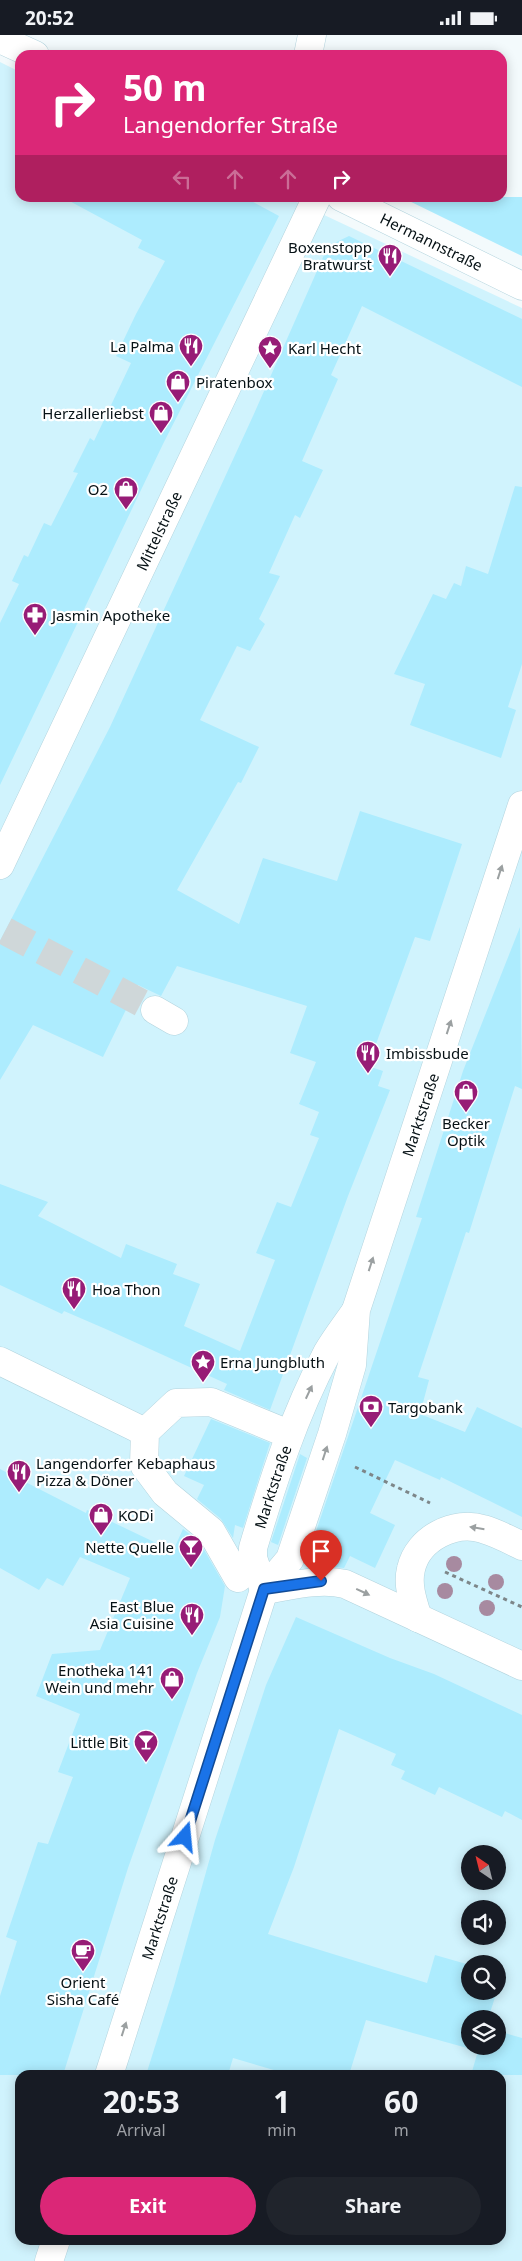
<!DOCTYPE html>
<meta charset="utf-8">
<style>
:root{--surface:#171b24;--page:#20242c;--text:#f1f3f6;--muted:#9ea1a6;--accent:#db2777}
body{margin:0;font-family:"Noto Sans",sans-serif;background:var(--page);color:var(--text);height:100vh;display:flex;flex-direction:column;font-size:19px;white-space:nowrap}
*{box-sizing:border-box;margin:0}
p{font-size:16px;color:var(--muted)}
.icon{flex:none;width:28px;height:28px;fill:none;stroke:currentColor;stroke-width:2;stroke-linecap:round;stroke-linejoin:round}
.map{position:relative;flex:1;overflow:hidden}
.sheet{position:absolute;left:15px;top:2035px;width:491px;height:175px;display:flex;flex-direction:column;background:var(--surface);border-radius:15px;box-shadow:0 2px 12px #0003}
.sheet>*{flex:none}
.hud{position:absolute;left:15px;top:15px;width:492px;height:152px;border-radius:15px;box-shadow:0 2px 12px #0003;background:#db2777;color:#fff;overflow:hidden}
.needle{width:32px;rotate:325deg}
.buttons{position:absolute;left:461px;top:1810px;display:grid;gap:10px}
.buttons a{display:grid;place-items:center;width:45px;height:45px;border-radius:50%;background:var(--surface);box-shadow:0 2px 12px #0003;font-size:25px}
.pin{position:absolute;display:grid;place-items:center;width:42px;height:42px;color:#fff;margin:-51px -21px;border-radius:50% 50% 50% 0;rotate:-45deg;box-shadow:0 0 5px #0007}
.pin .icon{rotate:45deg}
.me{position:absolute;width:55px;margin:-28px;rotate:18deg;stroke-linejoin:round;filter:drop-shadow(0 0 4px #0008)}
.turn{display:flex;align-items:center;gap:18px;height:105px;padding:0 25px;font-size:22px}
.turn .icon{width:65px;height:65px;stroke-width:2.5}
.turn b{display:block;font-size:35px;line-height:42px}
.lanes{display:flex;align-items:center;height:48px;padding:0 25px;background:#0003;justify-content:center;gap:25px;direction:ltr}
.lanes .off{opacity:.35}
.eta{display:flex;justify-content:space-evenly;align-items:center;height:85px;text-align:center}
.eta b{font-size:30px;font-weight:700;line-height:35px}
.action{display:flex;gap:10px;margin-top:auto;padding:10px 25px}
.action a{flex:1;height:58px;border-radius:30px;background:var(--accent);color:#fff;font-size:20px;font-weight:700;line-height:58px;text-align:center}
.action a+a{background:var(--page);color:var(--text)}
.status{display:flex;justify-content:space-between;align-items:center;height:35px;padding:0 25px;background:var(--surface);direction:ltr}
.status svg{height:14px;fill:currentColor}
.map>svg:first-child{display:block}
.built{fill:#d0f3fd;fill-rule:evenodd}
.building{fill:#adecfe}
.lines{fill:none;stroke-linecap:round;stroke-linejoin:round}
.minor-tunnel{stroke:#cfd7d9;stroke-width:28;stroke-dasharray:28 14;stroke-linecap:butt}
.minor-casing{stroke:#b3d4de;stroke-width:29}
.path{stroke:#7d8689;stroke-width:3;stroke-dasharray:4 4;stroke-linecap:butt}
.minor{stroke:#fff;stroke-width:28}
.tree{fill:#a78aa0}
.oneway{fill:#9ba0a1}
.route-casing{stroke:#114b97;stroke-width:12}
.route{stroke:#1a73e8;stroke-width:9}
.labels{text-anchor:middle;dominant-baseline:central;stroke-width:4.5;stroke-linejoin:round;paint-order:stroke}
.street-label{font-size:15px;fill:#061115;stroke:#fff}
.poi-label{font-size:15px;fill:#061115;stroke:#fff;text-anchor:start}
</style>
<div class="status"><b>20:52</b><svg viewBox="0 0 49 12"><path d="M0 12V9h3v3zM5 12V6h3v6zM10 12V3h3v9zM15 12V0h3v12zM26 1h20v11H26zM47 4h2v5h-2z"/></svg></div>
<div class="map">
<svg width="522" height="2226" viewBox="0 0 522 2226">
<rect width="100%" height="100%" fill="#f3fafc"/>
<path class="built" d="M0,27L20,37V162L288,163L522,273V2226H0ZM470,1819H498V1846H470ZM470,1874H498V1901H470ZM470,1929H498V1956H470ZM470,1984H498V2011H470ZM20,2040H501V2205H20Z"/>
<path class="building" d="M62,162H244L279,181L163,409L0,750V588L19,549L12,546L24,520L28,522L44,488L51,491L78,438L73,437L90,403L94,406L131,328L116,321L136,279L165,226L138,213L142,205Z
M401,162H522V221Z
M349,201L522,284V352L362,271L331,340L338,344L302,426L323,435L300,483L295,480L269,538L280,541L259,584L265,589L250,616L237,611L200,685L259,712L241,748L238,747L177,855L239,889L263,823L337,846L360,776L462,809L430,906L415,902L368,1031L383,1036L378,1051L390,1055L348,1161L270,1375L224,1355L227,1349L108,1295L64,1276L62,1279L0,1250V1149L48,1167L38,1181L121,1223L126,1209L177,1229L173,1239L200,1249L184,1291L240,1316L275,1225L256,1218L277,1167L291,1172L319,1103L310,1100L319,1077L299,1069L316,1027L290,1018L307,971L177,931L161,961L138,950L103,1022L33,990L0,1045V906L110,692L253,381L328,211Z
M515,451L522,452V629L508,672L516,675L501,723L410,690L425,649L394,639L433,559L446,564L454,548L461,551L466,531L488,539Z
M520,892L522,1054L515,1051L469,1198L466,1197L418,1342L429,1345L420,1379L465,1397L477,1372L522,1393V1482L441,1442L440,1445L395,1425L370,1478L395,1490L375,1533L350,1521L344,1533L324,1531L307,1523L422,1183L416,1182L463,1036Z
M211,1384L270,1408L243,1493L235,1490L233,1503L221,1484L197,1464L204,1450L184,1441Z
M300,1419L307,1423L278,1510L271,1507Z
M0,1434L86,1478L87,1475L173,1516L183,1494L199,1506L225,1551L220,1582L197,1638L128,1833L63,2040H0V1961L17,1906L6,1902L38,1807L48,1809L73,1742L58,1737L80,1679L36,1661L52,1619L100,1615L130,1543L80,1522L63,1551L47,1543L39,1555L0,1533Z
M296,1582L390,1623L434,1639L522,1680V1785L505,1776L502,1782L439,1752L435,1760L401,1744L405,1736L391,1730L396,1719L339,1694L294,1832L268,1899L427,1948L435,1920L470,1930V1956H497L488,1984H470V2011H498V1996L522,2003V2040H471L478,2016L366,1985L349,2040H291L233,2023L228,2040H146L174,1951L215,1805L266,1650Z"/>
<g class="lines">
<path class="minor-tunnel" d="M5,896L155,975"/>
<defs>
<g id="minor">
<path d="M0,4L35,20"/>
<path d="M308,20L312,0"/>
<path id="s1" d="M341,162L522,251"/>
<path id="s2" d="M0,830L317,162"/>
<path d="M155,975L174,986"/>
<path d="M0,1326L145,1397"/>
<path d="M238,1543L211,1496L165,1458L144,1430L145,1397L176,1368L211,1367L281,1396"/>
<path id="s3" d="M264,1555L253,1523V1513C273,1446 294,1380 327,1318C335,1304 346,1290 355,1277"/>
<path d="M264,1555C290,1551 319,1543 345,1549L522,1631"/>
<path d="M418,1583C413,1567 407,1550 411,1534C418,1503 455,1485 483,1494C497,1498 510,1505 522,1511"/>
<path id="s4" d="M109,2040L264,1555L290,1524L332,1399L352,1330L356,1275L522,770"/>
<path d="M49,2226L56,2205"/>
</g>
</defs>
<use href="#minor" class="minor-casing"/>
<path class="path" d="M355,1432L430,1468
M445,1537L522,1572"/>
<use href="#minor" class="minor"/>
</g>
<g class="tree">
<circle cx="454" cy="1529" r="8"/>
<circle cx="496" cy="1547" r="8"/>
<circle cx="445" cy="1556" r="8"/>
<circle cx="487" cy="1573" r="8"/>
</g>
<defs><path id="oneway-solid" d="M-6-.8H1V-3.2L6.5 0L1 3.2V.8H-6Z" transform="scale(1.25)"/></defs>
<g class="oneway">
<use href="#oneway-solid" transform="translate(500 837) rotate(-72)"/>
<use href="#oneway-solid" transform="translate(449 992) rotate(-72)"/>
<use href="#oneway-solid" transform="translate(371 1229) rotate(-72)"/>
<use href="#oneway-solid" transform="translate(309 1357) rotate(-65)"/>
<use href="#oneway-solid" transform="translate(325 1418) rotate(-72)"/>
<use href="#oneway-solid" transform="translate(477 1493) rotate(-171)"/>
<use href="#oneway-solid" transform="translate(363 1557) rotate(25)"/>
<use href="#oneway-solid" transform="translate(124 1994) rotate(-72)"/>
</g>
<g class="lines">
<defs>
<path id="route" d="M185,1802L264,1554L321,1546"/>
</defs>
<use href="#route" class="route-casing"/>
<use href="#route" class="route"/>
</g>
<defs>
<symbol id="restaurant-pin" viewBox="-11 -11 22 30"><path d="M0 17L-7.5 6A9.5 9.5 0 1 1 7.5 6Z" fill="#971c76" stroke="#fff"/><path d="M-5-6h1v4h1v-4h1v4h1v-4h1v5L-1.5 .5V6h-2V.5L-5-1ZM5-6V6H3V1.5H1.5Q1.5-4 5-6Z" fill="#fff"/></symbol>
<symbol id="sight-pin" viewBox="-11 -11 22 30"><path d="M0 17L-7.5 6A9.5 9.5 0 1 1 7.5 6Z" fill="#971c76" stroke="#fff"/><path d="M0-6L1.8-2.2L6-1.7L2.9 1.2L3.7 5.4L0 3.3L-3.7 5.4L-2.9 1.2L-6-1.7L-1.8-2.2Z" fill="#fff"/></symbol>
<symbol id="shop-pin" viewBox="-11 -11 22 30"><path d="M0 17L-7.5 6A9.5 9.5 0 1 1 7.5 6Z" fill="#971c76" stroke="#fff"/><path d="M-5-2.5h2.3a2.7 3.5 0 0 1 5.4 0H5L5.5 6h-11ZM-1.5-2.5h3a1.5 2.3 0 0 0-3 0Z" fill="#fff"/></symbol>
<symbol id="pharmacy-pin" viewBox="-11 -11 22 30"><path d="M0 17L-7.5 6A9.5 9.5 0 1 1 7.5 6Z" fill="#971c76" stroke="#fff"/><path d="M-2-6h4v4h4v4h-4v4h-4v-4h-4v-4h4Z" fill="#fff"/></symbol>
<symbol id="bank-pin" viewBox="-11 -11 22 30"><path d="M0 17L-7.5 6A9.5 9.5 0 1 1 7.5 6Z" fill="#971c76" stroke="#fff"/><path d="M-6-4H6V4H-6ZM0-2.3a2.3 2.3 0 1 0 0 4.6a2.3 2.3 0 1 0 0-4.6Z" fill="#fff"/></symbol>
<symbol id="bar-pin" viewBox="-11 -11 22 30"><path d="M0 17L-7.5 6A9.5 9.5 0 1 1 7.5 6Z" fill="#971c76" stroke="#fff"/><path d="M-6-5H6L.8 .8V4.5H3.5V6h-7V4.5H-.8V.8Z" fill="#fff"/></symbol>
<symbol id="cafe-pin" viewBox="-11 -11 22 30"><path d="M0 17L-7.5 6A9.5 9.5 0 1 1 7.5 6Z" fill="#971c76" stroke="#fff"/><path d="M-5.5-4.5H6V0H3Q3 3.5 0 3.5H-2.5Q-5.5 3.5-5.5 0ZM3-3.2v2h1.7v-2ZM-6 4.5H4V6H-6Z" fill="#fff"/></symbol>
</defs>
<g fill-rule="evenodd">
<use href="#restaurant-pin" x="376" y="207" width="28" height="38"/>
<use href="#restaurant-pin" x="177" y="297" width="28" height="38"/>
<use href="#sight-pin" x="256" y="299" width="28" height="38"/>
<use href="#shop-pin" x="164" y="333" width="28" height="38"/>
<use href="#shop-pin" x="147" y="364" width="28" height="38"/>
<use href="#shop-pin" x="112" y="440" width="28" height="38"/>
<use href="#pharmacy-pin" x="21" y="566" width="28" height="38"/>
<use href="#restaurant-pin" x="354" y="1004" width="28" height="38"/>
<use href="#shop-pin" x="452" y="1043" width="28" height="38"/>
<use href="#restaurant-pin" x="60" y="1240" width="28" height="38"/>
<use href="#sight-pin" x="189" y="1313" width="28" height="38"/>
<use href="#bank-pin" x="357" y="1358" width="28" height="38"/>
<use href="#restaurant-pin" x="5" y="1423" width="28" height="38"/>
<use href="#shop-pin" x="87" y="1466" width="28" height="38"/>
<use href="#bar-pin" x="177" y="1498" width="28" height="38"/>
<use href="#restaurant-pin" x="178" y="1566" width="28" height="38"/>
<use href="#shop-pin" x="158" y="1630" width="28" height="38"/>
<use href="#bar-pin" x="132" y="1693" width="28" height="38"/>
<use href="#cafe-pin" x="69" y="1902" width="28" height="38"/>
</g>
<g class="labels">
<g class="street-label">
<text stroke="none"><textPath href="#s1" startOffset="101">Hermannstraße</textPath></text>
<text stroke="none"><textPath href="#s2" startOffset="370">Mittelstraße</textPath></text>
<text stroke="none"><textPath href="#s4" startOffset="1014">Marktstraße</textPath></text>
<text stroke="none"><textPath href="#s3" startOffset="108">Marktstraße</textPath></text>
<text stroke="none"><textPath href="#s4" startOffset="165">Marktstraße</textPath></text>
</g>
<g class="poi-label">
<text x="372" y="212" text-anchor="end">Boxenstopp<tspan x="372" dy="17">Bratwurst</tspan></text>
<text x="174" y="311" text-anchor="end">La Palma</text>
<text x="288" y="313">Karl Hecht</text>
<text x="196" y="347">Piratenbox</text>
<text x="144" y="378" text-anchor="end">Herzallerliebst</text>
<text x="108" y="454" text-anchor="end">O2</text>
<text x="52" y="580">Jasmin Apotheke</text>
<text x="386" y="1018">Imbissbude</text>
<text x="466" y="1088" text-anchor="middle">Becker<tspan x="466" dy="17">Optik</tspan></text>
<text x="92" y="1254">Hoa Thon</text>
<text x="220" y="1327">Erna Jungbluth</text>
<text x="388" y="1372">Targobank</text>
<text x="36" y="1428">Langendorfer Kebaphaus<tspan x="36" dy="17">Pizza &amp; Döner</tspan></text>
<text x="118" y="1480">KODi</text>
<text x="174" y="1512" text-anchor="end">Nette Quelle</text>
<text x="174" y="1571" text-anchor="end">East Blue<tspan x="174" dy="17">Asia Cuisine</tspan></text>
<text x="154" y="1635" text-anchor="end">Enotheka 141<tspan x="154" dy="17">Wein und mehr</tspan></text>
<text x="128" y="1707" text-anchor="end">Little Bit</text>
<text x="83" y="1947" text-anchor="middle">Orient<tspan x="83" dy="17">Sisha Café</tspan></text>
</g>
</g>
</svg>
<div class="buttons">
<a><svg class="needle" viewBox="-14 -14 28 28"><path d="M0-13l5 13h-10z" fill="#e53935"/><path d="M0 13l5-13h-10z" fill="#9ea1a6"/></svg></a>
<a><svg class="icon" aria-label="sound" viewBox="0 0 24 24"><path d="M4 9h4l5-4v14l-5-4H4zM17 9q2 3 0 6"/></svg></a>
<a><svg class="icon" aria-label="search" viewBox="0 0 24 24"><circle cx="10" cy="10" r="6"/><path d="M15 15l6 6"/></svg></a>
<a><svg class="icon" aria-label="layers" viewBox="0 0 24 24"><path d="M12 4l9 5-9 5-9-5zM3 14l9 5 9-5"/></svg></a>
</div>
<div class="pin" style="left:321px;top:1546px;background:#d93025"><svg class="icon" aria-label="arrive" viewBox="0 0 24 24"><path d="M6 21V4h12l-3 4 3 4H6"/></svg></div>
<svg class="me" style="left:185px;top:1802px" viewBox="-20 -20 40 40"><path d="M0-17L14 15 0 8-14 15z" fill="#1a73e8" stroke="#fff" stroke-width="4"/></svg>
<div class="hud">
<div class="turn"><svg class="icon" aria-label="right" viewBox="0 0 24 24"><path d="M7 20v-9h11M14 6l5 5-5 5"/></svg><div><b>50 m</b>Langendorfer Straße</div></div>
<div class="lanes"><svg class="icon off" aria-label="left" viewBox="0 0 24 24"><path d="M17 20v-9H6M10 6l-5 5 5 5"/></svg><svg class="icon off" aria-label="ahead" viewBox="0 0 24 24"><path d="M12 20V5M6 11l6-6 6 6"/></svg><svg class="icon off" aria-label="ahead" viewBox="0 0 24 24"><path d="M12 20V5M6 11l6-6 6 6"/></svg><svg class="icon" aria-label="right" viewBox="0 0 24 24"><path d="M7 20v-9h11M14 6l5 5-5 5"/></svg></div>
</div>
<section class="sheet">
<div class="eta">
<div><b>20:53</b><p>Arrival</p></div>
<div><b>1</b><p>min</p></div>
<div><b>60</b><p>m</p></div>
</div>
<div class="action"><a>Exit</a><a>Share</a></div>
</section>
</div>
